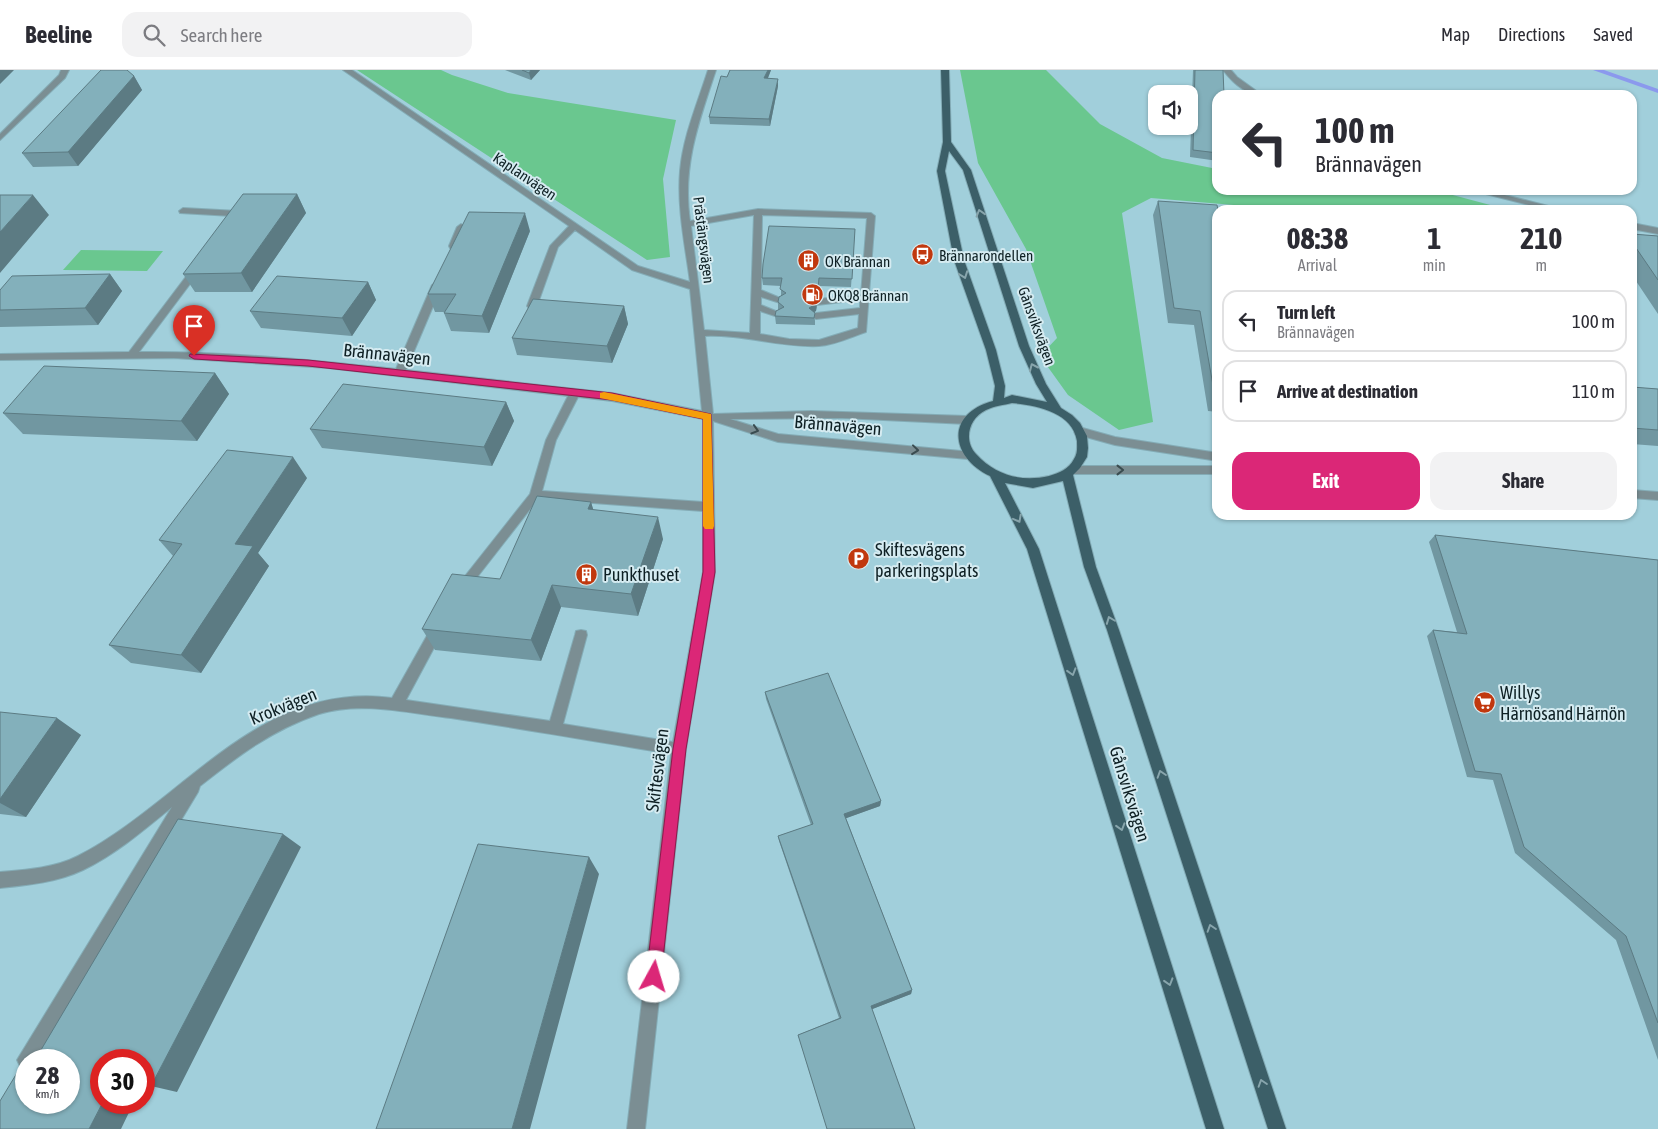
<!DOCTYPE html>
<meta charset="utf-8">
<style>
:root{--surface:#fff;--page:#f2f2f3;--text:#2b2b33;--muted:#7c7c81;--line:#e1e1e2;--accent:#db2777}
body{margin:0;font-family:"Asap Condensed",sans-serif;background:var(--page);color:var(--text);height:100vh;display:flex;flex-direction:column;font-size:19px;white-space:nowrap}
*{box-sizing:border-box;margin:0}
p{font-size:16px;color:var(--muted)}
.icon{flex:none;width:28px;height:28px;fill:none;stroke:currentColor;stroke-width:2;stroke-linecap:round;stroke-linejoin:round}
.map{position:relative;flex:1;overflow:hidden}
.panel{position:absolute;left:1212px;top:135px;width:425px;height:315px;display:flex;flex-direction:column;background:var(--surface);border-radius:15px;box-shadow:0 1px 4px #0004}
.panel>*{flex:none}
.hud{position:absolute;left:1212px;top:20px;width:425px;height:105px;border-radius:15px;box-shadow:0 1px 4px #0004;background:#fff;color:var(--text);overflow:hidden}
.tools{position:absolute;left:1148px;top:15px;display:grid;gap:10px}
.tools a{display:grid;place-items:center;width:50px;height:50px;border-radius:10px;background:var(--surface);box-shadow:0 1px 4px #0004;font-size:25px}
.speed{position:absolute;left:15px;top:979px;display:flex;gap:10px;font-size:25px;font-weight:700;text-align:center}
.speed>*{display:grid;place-content:center;width:65px;height:65px;border-radius:50%;background:var(--surface);box-shadow:0 1px 4px #0004;line-height:1}
.speed small{font-size:12px;font-weight:400}
.speed .limit{border:8px solid #d22;background:#fff;color:#111}
.pin{position:absolute;display:grid;place-items:center;width:42px;height:42px;color:#fff;margin:-51px -21px;border-radius:50% 50% 50% 0;rotate:-45deg;box-shadow:0 0 5px #0007}
.pin .icon{rotate:45deg}
.me{position:absolute;width:55px;margin:-28px;rotate:6deg;stroke-linejoin:round;filter:drop-shadow(0 0 4px #0008)}
.turn{display:flex;align-items:center;gap:18px;height:105px;padding:0 20px;font-size:22px}
.turn .icon{width:65px;height:65px;stroke-width:2.5}
.turn b{display:block;font-size:35px;line-height:42px}
.eta{display:flex;justify-content:space-evenly;align-items:center;height:85px;text-align:center}
.eta b{font-size:30px;font-weight:700;line-height:35px}
.action{display:flex;gap:10px;margin-top:auto;padding:10px 20px}
.action a{flex:1;height:58px;border-radius:15px;background:var(--accent);color:#fff;font-size:20px;font-weight:700;line-height:58px;text-align:center}
.action a+a{background:var(--page);color:var(--text)}
ul{padding:0;list-style:none}
li{display:flex;align-items:center;gap:15px;height:62px;margin:0 10px 8px;padding:0 10px;border:2px solid var(--line);border-radius:15px}
li div{flex:1}
li b{display:block;font-size:19px}
li em{font-style:normal}
header{display:flex;align-items:center;gap:30px;box-sizing:border-box;height:70px;padding:0 25px;background:var(--surface);border-bottom:1px solid var(--line)}
header strong{font-size:24px}
nav{display:flex;gap:28px;margin-inline-start:auto;font-size:18px}
.search{width:350px;height:45px;background:var(--page);display:flex;align-items:center;gap:12px;box-sizing:border-box;padding:0 18px;border-radius:15px;color:var(--muted);font-size:19px}
.map>svg:first-child{display:block}
.green{fill:#6ac78f}
.lines{fill:none;stroke-linecap:round;stroke-linejoin:round}
.stream{fill:#8b99ed;fill-rule:evenodd}
.minor-casing{stroke:#84acb6;stroke-width:2}
.major-casing{stroke:#84acb6;stroke-width:2}
.minor{fill:#7b8e93;fill-rule:evenodd}
.major{fill:#3c5f68;fill-rule:evenodd}
.wall{fill:#7197a1}
.shaded-wall{fill:#5c7b83}
.building{fill:#83b0bb;stroke:#5c7b83}
.oneway{stroke:#88a5ac}
.oneway2{stroke:#3a4c50}
.route{fill:#db2777;stroke:#8e194d}
.slow{fill:#f59e0b}
.labels{text-anchor:middle;dominant-baseline:central;stroke-width:4;stroke-linejoin:round;paint-order:stroke}
.far-street-label{font-size:15px;fill:#0e2024;stroke:#d5ebf1}
.far-poi-label{font-size:15px;fill:#0e2024;stroke:#d5ebf1;text-anchor:start}
.street-label{font-size:18px;fill:#0e2024;stroke:#d5ebf1}
.poi-label{font-size:18px;fill:#0e2024;stroke:#d5ebf1;text-anchor:start}
</style>
<header>
<strong>Beeline</strong>
<div class="search"><svg class="icon" aria-label="search" viewBox="0 0 24 24"><circle cx="10" cy="10" r="6"/><path d="M15 15l6 6"/></svg>Search here</div>
<nav><a>Map</a><a>Directions</a><a>Saved</a></nav>
</header>
<div class="map">
<svg width="1658" height="1059" viewBox="0 0 1658 1059">
<rect width="100%" height="100%" fill="#a1cfdb"/>
<path class="green" d="M357,0H441L452,5L508,23L676,50L663,109L670,187L647,190Z
M960,0H1046L1100,54L1162,88L1217,99L1218,120H1434L1509,140H1291L1151,128L1122,143L1153,352L1119,360L1068,325L1040,286L1057,268L1026,179L978,93Z
M81,180L163,181L147,201L63,200Z"/>
<g class="lines">
<path class="stream" d="M1593,0H1604L1658,19V23Z"/>
<defs>
<path id="minor" d="M61,0H69L65,8L0,70V64L59,5Z
M343,0H352L638,196L690,212C685,175 677,138 680,101C683,66 698,32 708,0H716C699,51 682,96 690,151L758,139L871,143L875,146L866,262C851,267 835,275 819,276C780,278 744,264 705,266L713,344L811,341L967,346L972,350L967,354L842,348L730,349L778,364L972,382L974,385L972,388L968,389L778,372L713,351L715,502L686,679L645,1059H627L671,684C598,672 524,659 451,648C408,643 361,631 319,644C272,660 238,686 200,716L198,722L36,990H26V999L20,996L17,990L172,737C144,760 116,784 83,800C58,812 28,815 0,818V802C25,800 55,798 78,786C183,732 259,610 392,628L433,555L438,554L443,555L444,559L406,630L550,651L575,565L576,561L581,560L586,561L587,565L563,654L673,672L703,502V441L538,429L464,524H456L454,520L530,424L546,370L568,326L328,298L174,288L0,290V284L129,282L194,196L197,195L202,198L139,282C225,281 311,290 396,299L432,215L437,212L442,215L406,300L612,323L702,341L690,219L632,200L575,160L558,177L537,236L535,238H529L527,236L550,176L569,156ZM754,145L750,263L704,260L691,156ZM762,145L867,148L861,225L817,229L812,232L817,235L860,230V238L816,243L811,246L816,249L859,244L858,258L819,270L789,269L760,264V241L778,247L783,244L761,235V227L780,233L785,230L761,220ZM578,327L612,331L703,349V432L542,421L556,370Z
M1223,0H1231L1237,7L1262,25C1246,25 1232,12 1223,0Z
M1470,120H1485L1564,140H1549Z
M183,138L238,141L242,144L235,151L232,150V146L180,143L179,141Z
M1632,153L1658,158V164L1632,159Z
M461,154L465,157L457,176L456,178H450L449,176L457,157Z
M1079,357L1115,367L1218,383V391L1115,375L1075,364L1074,361Z
M1072,396H1218V404H1072L1066,400Z
M1632,420L1658,422V430L1632,428Z"/>
<path id="major" d="M941,0H949L951,72L971,100L1029,276L1046,314L1061,338L1072,345L1080,353L1087,366L1088,378L1087,387L1080,398L1073,405L1096,497L1119,560L1286,1059H1268L1107,560L1084,497L1063,411L1033,418L1005,413L1039,479L1224,1059H1206L1027,479L990,406C950,387 945,344 993,331L995,316L986,280L954,190L937,101L943,72ZM949,81L963,100L1019,276L1036,314L1047,332L1012,325L1004,328L1005,316L996,280L964,190L945,101ZM1012,333C1035,335 1073,342 1077,371C1077,377 1078,383 1074,389C1069,399 1059,403 1049,406C1022,412 996,406 976,384C963,370 969,348 986,340C994,336 1004,335 1012,333Z"/>
</defs>
<use href="#minor" class="minor-casing"/>
<use href="#major" class="major-casing"/>
<use href="#minor" class="minor"/>
<use href="#major" class="major"/>
</g>
<path class="wall" d="M505,0H540L531,10Z
M730,0H771L768,8L778,16L770,56L710,54L709,47Z
M1193,0H1223L1218,25V91L1190,87Z
M134,6L142,20L78,96L33,97L22,83Z
M297,124L306,143L252,222H195L183,204Z
M1158,131L1218,140V342L1208,341L1194,255L1168,253L1153,145Z
M855,159L851,217L819,216L818,227L816,228L817,237L816,241L814,242L815,251V255L776,254L775,246L778,240V232L781,226V216L763,215L762,208Z
M530,161L489,263L451,261L444,243L445,242H435L428,224Z
M1632,164L1658,166V244L1632,205Z
M110,204L122,221L98,255L0,257V220Z
M368,212L376,230L352,266L261,258L250,241Z
M624,236L628,254L612,293L517,285L512,268Z
M215,303L229,324L197,371L23,364L3,343Z
M1632,317L1658,319V376L1632,374Z
M506,332L514,351L492,396L322,378L310,359Z
M307,408L258,483L269,496L201,603L131,593L109,575L173,486L159,470Z
M591,432L593,440L663,469L638,546L561,537L541,591L435,580L422,559L500,509Z
M1435,465L1658,490V990L1616,870L1515,783L1493,710L1467,707L1427,566L1433,560L1457,562L1429,472Z
M765,622L881,731L880,736L846,748L912,920L911,924L872,939L915,1059H827L798,965L839,948L779,771L778,766L811,755L766,629Z
M0,642L81,665L26,747L0,744Z"/>
<path class="shaded-wall" d="M0,0H14L0,14Z
M531,0H540L531,10L529,3Z
M768,0H771L765,15L764,8Z
M134,6L142,20L78,96L68,82Z
M778,9V16L770,56L769,49Z
M297,124L306,143L252,222L241,203Z
M33,125L49,145L0,203V162Z
M525,143L530,161L489,263L482,246Z
M110,204L122,221L98,255L85,238Z
M819,208L818,227L810,231V224Z
M368,212L376,230L352,266L342,248Z
M817,229L816,241L809,245V238Z
M624,236L628,254L612,293L607,276Z
M215,303L229,324L197,371L181,351Z
M506,332L514,351L492,396L484,377Z
M293,387L307,408L258,483L269,496L201,603L181,585L235,474Z
M591,432L598,455L588,439Z
M658,447L663,469L638,546L631,524Z
M552,515L561,537L541,591L531,570Z
M57,648L81,665L26,747L0,733V729Z
M881,731L880,736L844,749V744Z
M283,764L301,777L177,1022L151,1016Z
M589,787L599,804L530,1059H512Z
M912,920L911,924L870,940L871,936Z
M103,1032H134L121,1059H89Z"/>
<path class="building" d="M101,0H127L134,6L68,82L22,83Z
M522,0H531L529,3Z
M730,0H768L764,8L778,9L769,49L709,47L721,6L727,7Z
M1195,0H1223L1224,25H1218V83L1193,80Z
M243,124H297L241,203L183,204Z
M0,125H33L0,162Z
M1158,131L1217,135L1218,140V327H1215L1200,241L1174,238Z
M469,142L525,143L482,246L444,243L456,224H428Z
M769,156L855,159L852,209L819,208L818,219L810,224L817,229L816,234L809,238L815,243L814,248L775,246L776,241L784,237L778,232L779,227L786,223L780,219L782,208H762L763,194Z
M1632,164L1658,166V210L1632,172Z
M110,204L85,238L0,240V220L12,206Z
M277,206L368,212L342,248L250,241Z
M533,229L624,236L607,276L512,268Z
M44,296L215,303L181,351L3,343Z
M343,314L506,332L484,377L310,359Z
M1632,317L1658,319V360L1632,358Z
M227,380L293,387L235,474L253,476L181,585L109,575L182,474L159,470Z
M537,426L591,432L588,439L658,447L631,524L552,515L531,570L422,559L452,504L500,509Z
M1435,465L1658,490V953L1626,866L1524,777L1501,704L1475,701L1433,560L1467,564Z
M828,603L881,731L844,744L912,920L871,936L915,1059H827L798,965L841,948L778,766L813,754L765,622Z
M0,642L57,648L0,729Z
M178,749L283,764L151,1016L144,1014V990H101V1032H103L89,1059H0V1031L23,993L26,994V1032H69V990H35Z
M478,774L589,787L512,1059H376Z"/>
<defs><path id="oneway-chevron" d="M-2-3.5L2.5 0L-2 3.5" fill="none" stroke-width="1.6" stroke-linecap="round" stroke-linejoin="round" transform="scale(1.25)"/></defs>
<g class="oneway">
<use href="#oneway-chevron" transform="translate(980 143) rotate(-107)"/>
<use href="#oneway-chevron" transform="translate(964 205) rotate(70)"/>
<use href="#oneway-chevron" transform="translate(1033 297) rotate(-114)"/>
<use href="#oneway-chevron" transform="translate(1018 449) rotate(62)"/>
<use href="#oneway-chevron" transform="translate(1110 550) rotate(-111)"/>
<use href="#oneway-chevron" transform="translate(1072 602) rotate(73)"/>
<use href="#oneway-chevron" transform="translate(1161 704) rotate(-108)"/>
<use href="#oneway-chevron" transform="translate(1121 757) rotate(73)"/>
<use href="#oneway-chevron" transform="translate(1211 858) rotate(-108)"/>
<use href="#oneway-chevron" transform="translate(1169 912) rotate(73)"/>
<use href="#oneway-chevron" transform="translate(1262 1013) rotate(-108)"/>
</g>
<g class="oneway2">
<use href="#oneway-chevron" transform="translate(755 360) rotate(17)"/>
<use href="#oneway-chevron" transform="translate(915 380) rotate(6)"/>
<use href="#oneway-chevron" transform="translate(1120 400)"/>
</g>
<path class="route" d="M190,284L308,290L612,323L711,344L715,502L686,679L661,907L659,912L654,914L648,912L646,907L673,679L703,502V349L612,330L308,296L194,289L189,286Z"/>
<path class="slow" d="M604,322L711,344L714,456L713,459H705L703,456V349L600,328V323Z"/>
<defs>
<symbol id="bus-disc" viewBox="-11 -11 22 22"><circle r="9.5" fill="#c1380e" stroke="#d5ebf1"/><path d="M-5-6H5V4H4V6H2V4H-2V6H-4V4H-5ZM-3.5-4V0h7V-4ZM-3.5 1.2v1.5H-2V1.2ZM2 1.2v1.5H3.5V1.2Z" fill="#fff"/></symbol>
<symbol id="building-disc" viewBox="-11 -11 22 22"><circle r="9.5" fill="#c1380e" stroke="#d5ebf1"/><path d="M-4-6H4V6H1V3H-1V6H-4ZM-2.5-4.3h1.7v1.8h-1.7ZM.8-4.3h1.7v1.8H.8ZM-2.5-1h1.7V.8h-1.7ZM.8-1h1.7V.8H.8Z" fill="#fff"/></symbol>
<symbol id="fuel-disc" viewBox="-11 -11 22 22"><circle r="9.5" fill="#c1380e" stroke="#d5ebf1"/><path d="M-5.5-6h7V0h2V4h1.3V-2.5L3-4.5l.8-.8L6-3V5H2.5V1h-1V6h-7ZM-4.2-4.7v3.2H.2V-4.7Z" fill="#fff"/></symbol>
<symbol id="parking-disc" viewBox="-11 -11 22 22"><circle r="9.5" fill="#c1380e" stroke="#d5ebf1"/><path d="M-3.5-5.5H1a3.5 3.5 0 0 1 0 7H-1V5.5H-3.5ZM-1-3.4V-.6H.8a1.4 1.4 0 0 0 0-2.8Z" fill="#fff"/></symbol>
<symbol id="supermarket-disc" viewBox="-11 -11 22 22"><circle r="9.5" fill="#c1380e" stroke="#d5ebf1"/><path d="M-6-5.5h2.5l.6 2H6L4.5 2H-2.5L-4.4-4H-6ZM-1.5 3.2a1.3 1.3 0 1 0 .1 0ZM3 3.2a1.3 1.3 0 1 0 .1 0Z" fill="#fff"/></symbol>
</defs>
<g fill-rule="evenodd">
<use href="#bus-disc" x="910" y="172" width="25" height="25"/>
<use href="#building-disc" x="796" y="178" width="25" height="25"/>
<use href="#fuel-disc" x="800" y="212" width="25" height="25"/>
<use href="#parking-disc" x="846" y="476" width="25" height="25"/>
<use href="#building-disc" x="574" y="492" width="25" height="25"/>
<use href="#supermarket-disc" x="1472" y="620" width="25" height="25"/>
</g>
<g class="labels">
<g class="far-street-label">
<text transform="translate(525 106) rotate(34)">Kaplanvägen</text>
<text transform="translate(704 170) rotate(83)">Prästängsvägen</text>
<text transform="translate(1037 256) rotate(70)">Gånsviksvägen</text>
</g>
<g class="far-poi-label">
<text x="939" y="185">Brännarondellen</text>
<text x="825" y="191">OK Brännan</text>
<text x="828" y="225">OKQ8 Brännan</text>
</g>
<g class="street-label">
<text transform="translate(387 284) rotate(6)">Brännavägen</text>
<text transform="translate(838 355) rotate(5)">Brännavägen</text>
<text transform="translate(283 636) rotate(-22)">Krokvägen</text>
<text transform="translate(657 700) rotate(-83)">Skiftesvägen</text>
<text transform="translate(1130 724) rotate(73)">Gånsviksvägen</text>
</g>
<g class="poi-label">
<text x="875" y="479">Skiftesvägens<tspan x="875" dy="21">parkeringsplats</tspan></text>
<text x="603" y="504">Punkthuset</text>
<text x="1500" y="622">Willys<tspan x="1500" dy="21">Härnösand Härnön</tspan></text>
</g>
</g>
</svg>
<div class="tools">
<a><svg class="icon" aria-label="sound" viewBox="0 0 24 24"><path d="M4 9h4l5-4v14l-5-4H4zM17 9q2 3 0 6"/></svg></a>
</div>
<div class="speed"><div>28<small>km/h</small></div><div class="limit">30</div></div>
<div class="pin" style="left:194px;top:286px;background:#d93025"><svg class="icon" aria-label="arrive" viewBox="0 0 24 24"><path d="M6 21V4h12l-3 4 3 4H6"/></svg></div>
<svg class="me" style="left:654px;top:907px" viewBox="-20 -20 40 40"><circle r="19" fill="#fff"/><path d="M0-13L10 11 0 6-10 11z" fill="#db2777"/></svg>
<div class="hud">
<div class="turn"><svg class="icon" aria-label="left" viewBox="0 0 24 24"><path d="M17 20v-9H6M10 6l-5 5 5 5"/></svg><div><b>100 m</b>Brännavägen</div></div>
</div>
<section class="panel">
<div class="eta">
<div><b>08:38</b><p>Arrival</p></div>
<div><b>1</b><p>min</p></div>
<div><b>210</b><p>m</p></div>
</div>
<ul>
<li><svg class="icon" aria-label="left" viewBox="0 0 24 24"><path d="M17 20v-9H6M10 6l-5 5 5 5"/></svg><div><b>Turn left</b><p>Brännavägen</p></div><em>100 m</em></li>
<li><svg class="icon" aria-label="arrive" viewBox="0 0 24 24"><path d="M6 21V4h12l-3 4 3 4H6"/></svg><div><b>Arrive at destination</b></div><em>110 m</em></li>
</ul>
<div class="action"><a>Exit</a><a>Share</a></div>
</section>
</div>
